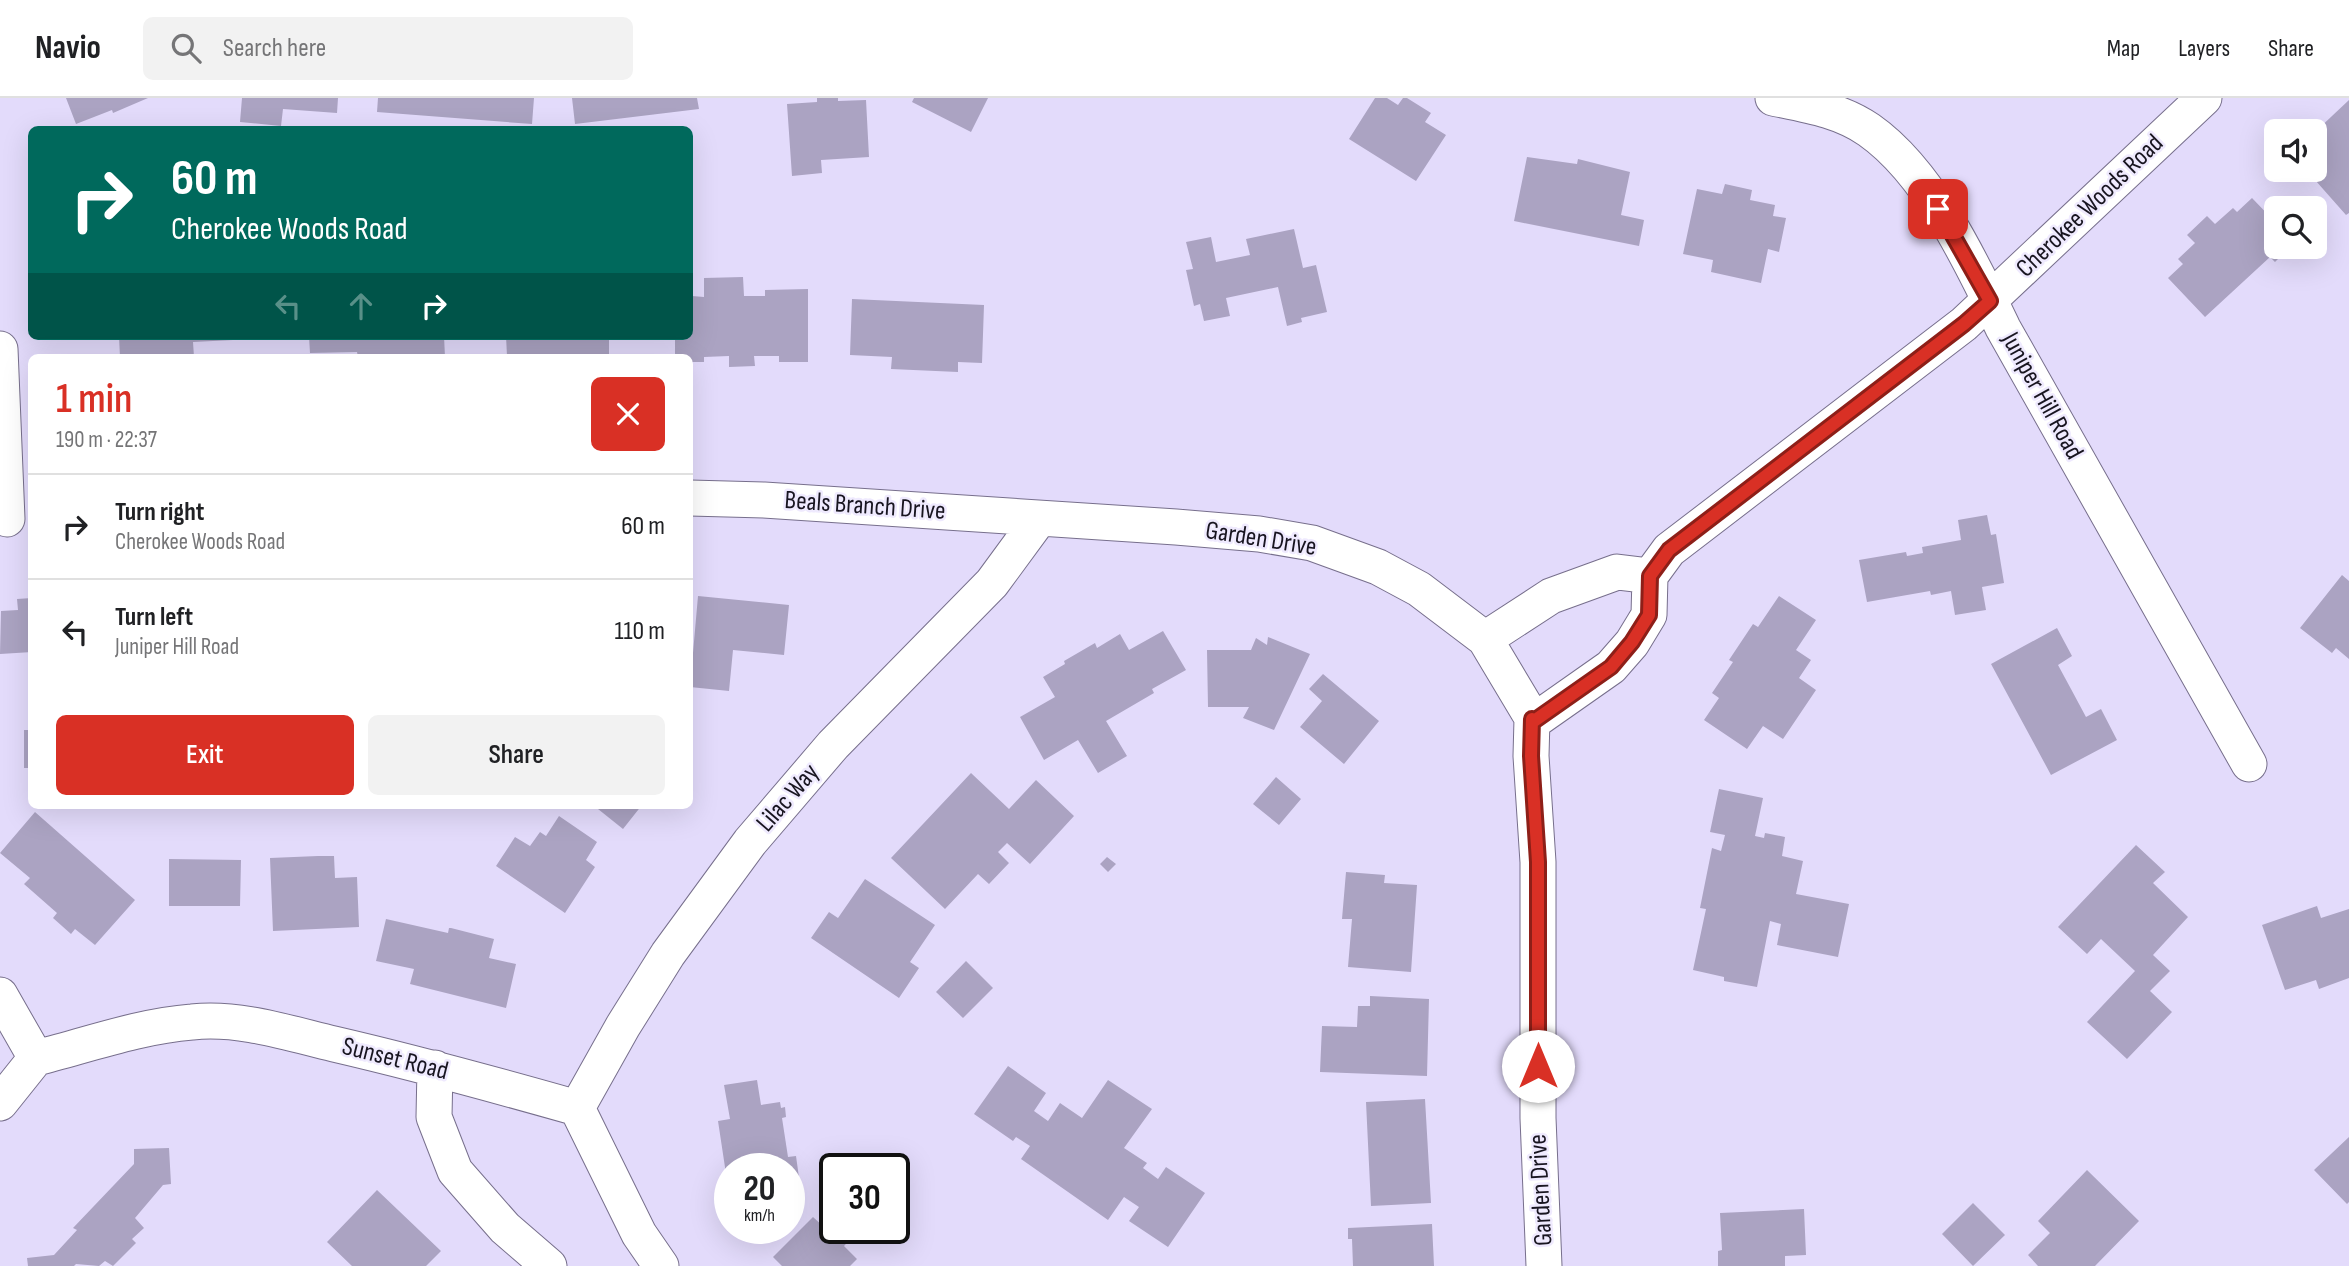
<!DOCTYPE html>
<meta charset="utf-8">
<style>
:root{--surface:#fff;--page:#f2f2f2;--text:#202124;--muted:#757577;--line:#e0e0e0;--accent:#d93025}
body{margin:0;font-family:"Sofia Sans Condensed",sans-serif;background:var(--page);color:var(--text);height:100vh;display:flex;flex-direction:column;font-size:26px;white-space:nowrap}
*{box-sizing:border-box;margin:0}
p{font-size:23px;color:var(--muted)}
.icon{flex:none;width:38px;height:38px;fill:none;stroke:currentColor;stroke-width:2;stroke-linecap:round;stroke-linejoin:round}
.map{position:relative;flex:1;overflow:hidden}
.drawer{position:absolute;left:28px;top:256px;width:665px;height:455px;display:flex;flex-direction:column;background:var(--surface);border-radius:10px;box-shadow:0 7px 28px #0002}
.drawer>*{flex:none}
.banner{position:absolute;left:28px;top:28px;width:665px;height:214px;border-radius:10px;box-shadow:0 7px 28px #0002;background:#00695c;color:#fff;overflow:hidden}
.fabs{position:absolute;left:2264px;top:21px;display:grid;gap:14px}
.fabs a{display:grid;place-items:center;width:63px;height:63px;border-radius:10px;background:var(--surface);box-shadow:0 7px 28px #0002;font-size:35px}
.speed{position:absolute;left:714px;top:1055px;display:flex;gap:14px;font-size:35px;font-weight:700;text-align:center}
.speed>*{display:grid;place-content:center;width:91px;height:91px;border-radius:50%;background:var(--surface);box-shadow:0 7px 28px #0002;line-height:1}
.speed small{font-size:18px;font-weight:400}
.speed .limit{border:4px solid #111;border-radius:10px;background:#fff;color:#111}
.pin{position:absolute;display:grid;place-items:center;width:60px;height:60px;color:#fff;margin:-30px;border-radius:14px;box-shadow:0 4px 10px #0006}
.me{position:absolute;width:77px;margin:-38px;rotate:0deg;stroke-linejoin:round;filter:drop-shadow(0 0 5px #0008)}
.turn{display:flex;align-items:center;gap:24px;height:147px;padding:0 28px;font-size:32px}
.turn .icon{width:91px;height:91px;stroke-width:2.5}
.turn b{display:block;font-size:49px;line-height:60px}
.lanes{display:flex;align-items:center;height:66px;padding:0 28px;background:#0003;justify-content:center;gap:35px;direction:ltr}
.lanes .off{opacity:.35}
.round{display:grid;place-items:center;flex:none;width:74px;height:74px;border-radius:10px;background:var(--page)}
.headline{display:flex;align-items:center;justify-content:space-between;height:119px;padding:0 28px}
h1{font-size:42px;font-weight:600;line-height:52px;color:var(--accent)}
.primary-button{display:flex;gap:14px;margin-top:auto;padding:14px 28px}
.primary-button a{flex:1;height:80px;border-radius:10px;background:var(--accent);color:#fff;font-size:28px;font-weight:600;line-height:80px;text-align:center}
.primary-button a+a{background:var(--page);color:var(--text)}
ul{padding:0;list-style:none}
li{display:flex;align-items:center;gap:21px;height:105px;padding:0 28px;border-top:2px solid var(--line)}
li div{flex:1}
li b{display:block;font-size:26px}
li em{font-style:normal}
header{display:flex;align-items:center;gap:42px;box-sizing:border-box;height:98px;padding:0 35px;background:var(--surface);border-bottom:2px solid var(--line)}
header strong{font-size:33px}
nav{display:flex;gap:38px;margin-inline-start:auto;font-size:24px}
.search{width:490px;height:63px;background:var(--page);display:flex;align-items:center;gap:18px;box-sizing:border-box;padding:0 24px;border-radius:10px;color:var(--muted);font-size:26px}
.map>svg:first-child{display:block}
.building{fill:#aba3c2}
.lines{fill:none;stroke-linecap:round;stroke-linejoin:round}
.street-casing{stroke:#776f8c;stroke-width:37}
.street{stroke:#fff;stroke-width:35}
.route-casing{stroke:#8d1f18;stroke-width:18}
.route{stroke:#d93025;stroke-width:12}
.labels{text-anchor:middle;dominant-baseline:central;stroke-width:5;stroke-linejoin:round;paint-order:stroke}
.street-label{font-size:26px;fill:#181520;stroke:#efeafe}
</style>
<header>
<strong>Navio</strong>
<div class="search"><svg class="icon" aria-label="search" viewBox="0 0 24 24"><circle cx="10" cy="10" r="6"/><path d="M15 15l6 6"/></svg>Search here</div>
<nav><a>Map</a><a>Layers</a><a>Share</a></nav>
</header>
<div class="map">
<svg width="2349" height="1168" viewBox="0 0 2349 1168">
<rect width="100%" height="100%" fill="#e3dbfb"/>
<path class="building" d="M66,0H148L113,15L112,12L76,26Z
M242,0H338L337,15L283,11L281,28L240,24Z
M378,0H534L532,26L377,14Z
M572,0H697L699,11L575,26Z
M817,0H838V3L866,2L869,59L821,62L822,75L792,78L787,6L817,4Z
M914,0H988L971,34L912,4Z
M1375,0H1387L1398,7L1403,0H1407L1431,15L1425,24L1446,37L1416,83L1349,41Z
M2349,2V115L2346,117L2308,74L2315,72V67L2327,56L2315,42V34Z
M1527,59L1577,66L1578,61L1630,74L1621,117L1644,122L1639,148L1514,123Z
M1725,86L1752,92L1750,102L1775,107L1773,118L1786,120L1779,154L1768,151L1761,185L1711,174L1713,162L1683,156L1697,91L1722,96Z
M2252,100L2277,126V149H2290L2275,164L2270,159L2205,219L2168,180L2183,166L2178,161L2195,145L2187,137L2207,118L2215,126L2233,110L2237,114Z
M1294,131L1303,170L1316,167L1327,214L1301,220L1302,224L1287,228L1278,189L1226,200L1230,218L1204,223L1200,206L1194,208L1186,172L1193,171L1186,144L1211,139L1216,164L1250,157L1246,141Z
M743,179L744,198H765V192L808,191V264H779V258H754L755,268L729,269V258L704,259V264H690V259H675V238H690V191H692V198L704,199V180Z
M852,201L984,207L982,265L958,264V274L891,271L892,259L850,257Z
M119,238H232L233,242L193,244L194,259H120Z
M309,238H444L445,259H358L357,254L310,255Z
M506,238H609V257L507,258Z
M1987,417L1991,437L1996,436L2004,485L1982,489L1986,512L1955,517L1951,493L1931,497L1930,493L1867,504L1859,462L1906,454L1907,458L1923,455L1922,449L1961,442L1958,422Z
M2342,477L2349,483V561L2336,550L2332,555L2300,530Z
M698,498L789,507L784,557L733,552L729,593L690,589Z
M1779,498L1816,522L1796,552L1811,562L1799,580L1816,592L1783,641L1763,628L1747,651L1704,622L1719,600L1712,595L1733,564L1729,562L1753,526L1758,529Z
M32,500V554L0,556L1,513L18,512L17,501Z
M2057,530L2072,558L2058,567L2071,591L2086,619L2101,611L2117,642L2051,677L1991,566Z
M1163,533L1186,572L1152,591L1154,595L1106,623L1127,658L1098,675L1078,642L1044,662L1020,619L1055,599L1043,579L1065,566L1064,563L1095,545L1097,550L1120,536L1129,552Z
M1268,539L1310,556L1274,632L1243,620L1249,609H1208L1207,552H1251L1256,540L1267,547Z
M1323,576L1379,623L1344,666L1300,629L1322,603L1309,591Z
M24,632H32V670H24Z
M971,675L1009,711L1036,682L1074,718L1030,766L1007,745L998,754L1009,765L989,786L978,776L945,811L891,760Z
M1276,679L1301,701L1279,727L1253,706Z
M1719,691L1763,700L1755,738L1764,740L1765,735L1785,739L1782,758L1803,763L1796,796L1849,806L1838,859L1777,847L1781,826L1770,823L1757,889L1724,883V879L1693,872L1706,811L1700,810L1712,750L1721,753L1725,737L1710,734Z
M593,707H642L623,731Z
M35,714L135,802L95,847L75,831L71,836L53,820L57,815L24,786L30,780L0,755Z
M559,718L597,744L586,762L595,769L565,815L496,768L515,739L530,748L540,734L546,738Z
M2136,747L2165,774L2153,785L2188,819L2153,857L2170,873L2150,893L2172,914L2127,961L2087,924L2135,873L2101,841L2087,856L2058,829Z
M318,758H334L335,780L357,779L359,829L273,833L270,760Z
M1107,759L1116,766L1108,774L1100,766Z
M169,761L241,762L240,808H169Z
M1346,774L1385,777L1384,785L1417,787L1411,874L1348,869L1352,821H1342Z
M865,781L935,827L910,864L919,870L899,900L811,840L829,814L838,820Z
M2317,808L2321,820L2349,811V880L2319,891L2316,882L2285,892L2262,827Z
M386,821L448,835L449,830H451L494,841L489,860L516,866L506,910L410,886L414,871L376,863Z
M966,863L993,890L963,920L936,894Z
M1370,898L1429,901L1427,978L1320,974L1322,928L1357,929L1358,908H1370Z
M1008,968L1046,995L1034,1013L1048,1023L1060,1005L1082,1020L1108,982L1152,1011L1124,1050L1147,1065L1143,1070L1158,1081L1166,1069L1205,1095L1168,1149L1129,1123L1139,1109L1124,1099L1108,1122L1021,1061L1030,1048L1016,1039L1013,1043L974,1016Z
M757,982L761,1007L780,1004L781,1010L785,1009L786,1019L782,1020L788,1059L796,1058L801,1094L789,1095V1071H730L728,1089L718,1023L730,1021L724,987Z
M1425,1001L1431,1105L1371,1108L1366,1004Z
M2349,1039V1104L2347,1106L2314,1072Z
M169,1050L171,1086L163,1087L135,1120L144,1130L132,1141L136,1145L113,1168L105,1163L99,1168L76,1166L74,1168H28L27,1160L54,1157L66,1144L77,1132L73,1130L134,1066V1051Z
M2087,1072L2139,1123L2095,1168H2038L2028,1157L2050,1135L2038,1123Z
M377,1092L441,1153L426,1168H352L327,1144Z
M1973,1105L2005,1137L1973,1168L1942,1136Z
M1804,1111L1806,1157L1785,1158V1168H1718V1153L1722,1152L1720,1115Z
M813,1119L825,1130L835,1120V1130H852L856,1135L844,1148L857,1161L850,1168H782L773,1159Z
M1432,1126L1434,1168H1353L1352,1141H1348V1130Z"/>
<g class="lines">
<defs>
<path id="street" d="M1773,0C1807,7 1840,12 1869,32C1929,74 1972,165 2003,230L2249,666
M0,251L7,421
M690,400L764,402L1176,429L1259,436L1312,445L1378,469L1419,491L1485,541L1534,623L1532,621L1531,658L1538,764V1020L1544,1168
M1485,541L1551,498L1617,474L1650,478
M1534,623L1611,569L1632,545L1649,517L1650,478L1669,452L1964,226L2204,0
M0,897L36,960
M36,960C87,947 140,928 192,924C240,919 288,935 334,946C416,965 496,987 577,1010L639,1136L661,1168
M435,970L434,1019L455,1073L505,1130L549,1168
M0,1005L36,960
M577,1010L623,928L668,856L750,744L833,647L992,485L1039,421"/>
</defs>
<use href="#street" class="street-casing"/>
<use href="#street" class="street"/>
</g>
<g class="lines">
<defs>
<path id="route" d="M1538,968V764L1531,658L1532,621L1534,623L1611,569L1632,544L1649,517L1650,478L1669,452L1964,226L1990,203L1938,111"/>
</defs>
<use href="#route" class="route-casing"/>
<use href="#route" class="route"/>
</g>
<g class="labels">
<g class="street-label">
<text transform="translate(2090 108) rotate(-44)">Cherokee Woods Road</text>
<text transform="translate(2042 298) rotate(61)">Juniper Hill Road</text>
<text transform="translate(865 408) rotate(4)">Beals Branch Drive</text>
<text transform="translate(1261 441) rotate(9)">Garden Drive</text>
<text transform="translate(788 700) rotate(-49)">Lilac Way</text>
<text transform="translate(395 961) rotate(14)">Sunset Road</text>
<text transform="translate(1541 1092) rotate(-93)">Garden Drive</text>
</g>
</g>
</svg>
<div class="fabs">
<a><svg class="icon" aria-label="sound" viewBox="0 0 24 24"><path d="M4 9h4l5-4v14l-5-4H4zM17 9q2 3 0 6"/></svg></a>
<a><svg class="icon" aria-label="search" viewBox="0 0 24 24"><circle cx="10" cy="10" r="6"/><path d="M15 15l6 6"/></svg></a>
</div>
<div class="speed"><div>20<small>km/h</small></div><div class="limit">30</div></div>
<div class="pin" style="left:1938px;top:111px;background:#d93025"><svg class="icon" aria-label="arrive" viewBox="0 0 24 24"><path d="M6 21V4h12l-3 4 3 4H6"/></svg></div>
<svg class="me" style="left:1538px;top:968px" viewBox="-20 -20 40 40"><circle r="19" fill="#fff"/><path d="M0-13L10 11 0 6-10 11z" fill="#d93025"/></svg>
<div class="banner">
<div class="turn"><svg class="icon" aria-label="right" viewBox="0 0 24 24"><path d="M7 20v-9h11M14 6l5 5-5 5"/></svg><div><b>60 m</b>Cherokee Woods Road</div></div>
<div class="lanes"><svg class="icon off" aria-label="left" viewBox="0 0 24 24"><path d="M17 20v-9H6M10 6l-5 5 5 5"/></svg><svg class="icon off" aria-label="ahead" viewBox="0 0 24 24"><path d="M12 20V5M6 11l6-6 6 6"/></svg><svg class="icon" aria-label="right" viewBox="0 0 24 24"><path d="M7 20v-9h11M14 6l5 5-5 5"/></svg></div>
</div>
<section class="drawer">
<div class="headline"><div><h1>1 min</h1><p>190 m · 22:37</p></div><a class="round" style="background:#d93025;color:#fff"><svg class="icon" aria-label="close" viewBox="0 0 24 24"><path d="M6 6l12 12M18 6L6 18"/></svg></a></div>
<ul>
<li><svg class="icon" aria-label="right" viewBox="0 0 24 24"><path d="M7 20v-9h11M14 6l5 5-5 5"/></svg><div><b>Turn right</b><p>Cherokee Woods Road</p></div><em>60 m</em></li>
<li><svg class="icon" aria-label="left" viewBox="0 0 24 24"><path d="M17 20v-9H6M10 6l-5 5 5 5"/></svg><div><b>Turn left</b><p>Juniper Hill Road</p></div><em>110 m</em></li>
</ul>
<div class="primary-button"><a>Exit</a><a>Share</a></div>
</section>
</div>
